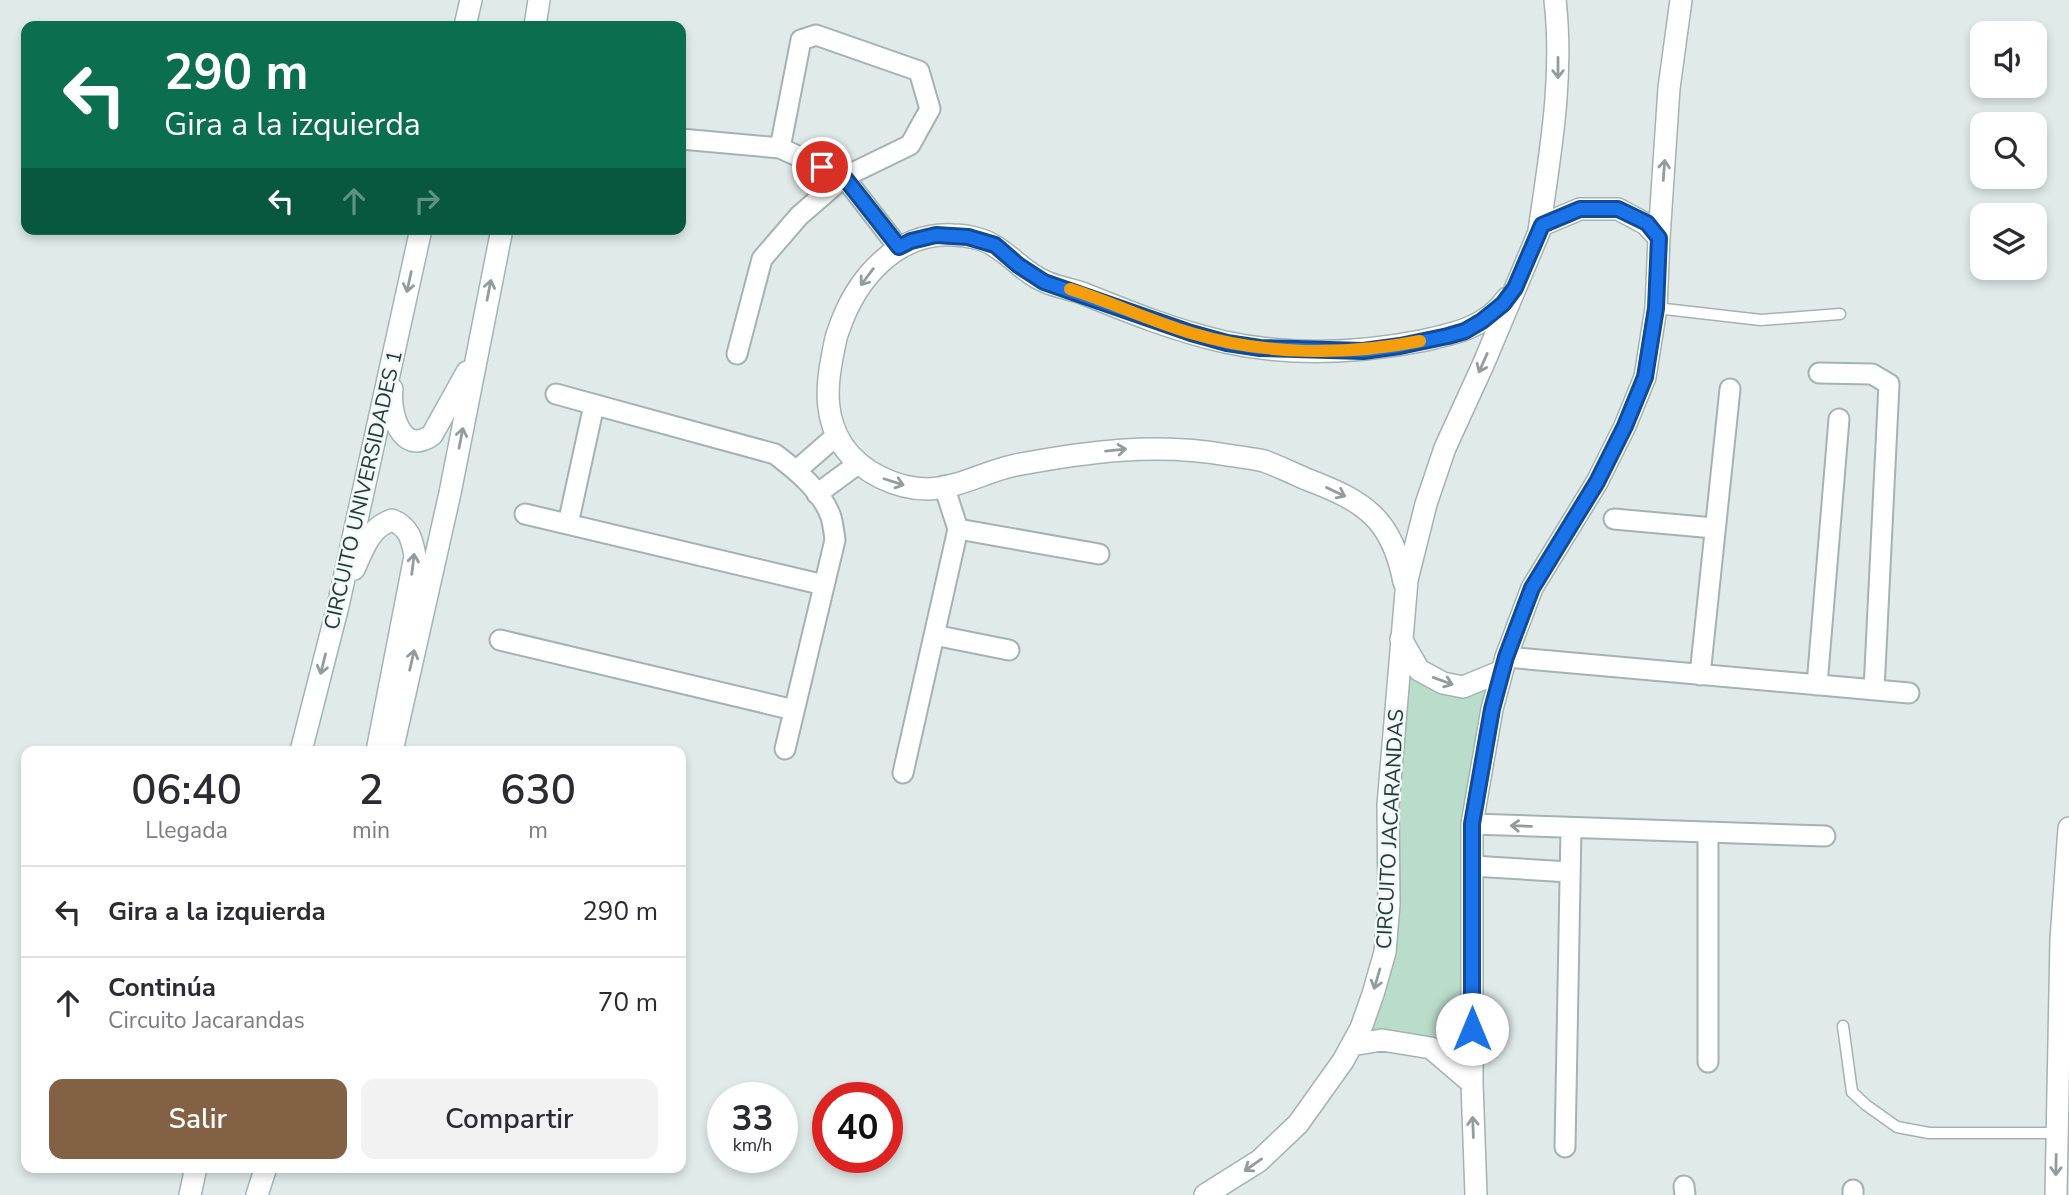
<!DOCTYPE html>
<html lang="es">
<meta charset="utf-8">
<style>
:root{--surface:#fff;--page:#f2f2f3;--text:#2b2b33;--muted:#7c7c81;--line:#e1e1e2;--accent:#836145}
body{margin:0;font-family:"Nunito Sans",sans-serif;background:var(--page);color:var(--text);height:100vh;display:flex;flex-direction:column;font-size:26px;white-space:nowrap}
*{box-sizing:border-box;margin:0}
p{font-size:23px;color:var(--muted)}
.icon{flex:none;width:38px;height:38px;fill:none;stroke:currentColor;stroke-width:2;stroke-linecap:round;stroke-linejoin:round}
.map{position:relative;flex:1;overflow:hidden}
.panel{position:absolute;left:21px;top:746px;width:665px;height:427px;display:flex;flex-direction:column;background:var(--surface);border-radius:14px;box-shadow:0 4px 10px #0003}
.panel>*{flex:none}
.banner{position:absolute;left:21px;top:21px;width:665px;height:214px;border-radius:14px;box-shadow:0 4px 10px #0003;background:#0b6e4f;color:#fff;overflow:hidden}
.controls{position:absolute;left:1970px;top:21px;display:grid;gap:14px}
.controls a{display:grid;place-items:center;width:77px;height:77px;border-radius:14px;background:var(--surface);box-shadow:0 4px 10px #0003;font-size:35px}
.speed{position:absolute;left:707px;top:1082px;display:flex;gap:14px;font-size:35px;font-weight:700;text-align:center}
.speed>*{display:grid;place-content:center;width:91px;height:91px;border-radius:50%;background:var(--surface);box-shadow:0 4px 10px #0003;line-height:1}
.speed small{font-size:18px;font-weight:400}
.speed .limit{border:10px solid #d22;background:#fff;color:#111}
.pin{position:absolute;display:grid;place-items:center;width:60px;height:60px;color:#fff;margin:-30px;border:4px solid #fff;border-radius:50%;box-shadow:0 2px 7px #0007}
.me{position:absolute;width:77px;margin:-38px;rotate:0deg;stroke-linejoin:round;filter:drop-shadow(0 0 5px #0008)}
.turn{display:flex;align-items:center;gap:24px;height:147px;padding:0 28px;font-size:32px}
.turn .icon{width:91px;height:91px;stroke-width:2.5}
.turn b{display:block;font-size:49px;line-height:60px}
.lanes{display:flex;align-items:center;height:66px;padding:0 28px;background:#0003;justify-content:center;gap:35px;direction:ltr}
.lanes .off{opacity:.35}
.eta{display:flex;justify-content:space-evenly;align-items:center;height:119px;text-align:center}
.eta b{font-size:42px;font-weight:600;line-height:49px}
.button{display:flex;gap:14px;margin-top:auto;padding:14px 28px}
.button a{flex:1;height:80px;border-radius:14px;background:var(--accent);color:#fff;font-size:28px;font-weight:600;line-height:80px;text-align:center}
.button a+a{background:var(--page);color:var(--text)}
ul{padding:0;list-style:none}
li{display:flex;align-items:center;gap:21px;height:91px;padding:0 28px;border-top:2px solid var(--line)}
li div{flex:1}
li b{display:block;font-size:26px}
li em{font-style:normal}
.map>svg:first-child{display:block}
.green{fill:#badccb}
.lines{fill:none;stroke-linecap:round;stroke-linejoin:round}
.service-casing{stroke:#a3b3b1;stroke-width:13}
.minor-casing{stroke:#a3b3b1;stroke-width:23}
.tertiary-casing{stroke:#a3b3b1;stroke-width:24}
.secondary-casing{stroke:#9fb6b4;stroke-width:24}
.service{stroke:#fff;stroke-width:10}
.minor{stroke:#fff;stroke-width:19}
.tertiary{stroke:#fff;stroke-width:21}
.secondary{stroke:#fff;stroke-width:21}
.oneway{stroke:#909d9c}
.route-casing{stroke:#114b97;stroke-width:18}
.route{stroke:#1a73e8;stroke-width:12}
.slow{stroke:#f59e0b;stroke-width:12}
.labels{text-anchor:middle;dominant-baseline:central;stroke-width:5;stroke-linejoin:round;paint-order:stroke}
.street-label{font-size:21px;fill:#213b3a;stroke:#f1f8f6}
</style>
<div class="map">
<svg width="2069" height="1195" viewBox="0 0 2069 1195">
<rect width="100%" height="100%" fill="#e0ebe9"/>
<path class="green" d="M1401,639L1443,683L1502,671L1471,858L1472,1083L1423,1048L1352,1045L1373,994Z"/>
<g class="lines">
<defs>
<path id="service" d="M1656,308L1761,320L1840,314
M1843,1026L1852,1092L1866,1105L1897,1127L1929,1133H2057"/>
<path id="minor" d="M681,139L780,148L844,177L899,248
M737,354L762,259L799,216L844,177L910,145L930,109L919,71L816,35L801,40L780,148
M1819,373L1872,374L1889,384L1874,690
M556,394L775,454C796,470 822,491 831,517C833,524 834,532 835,540L785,749
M797,470L836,436
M817,494L859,463
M525,514L824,585
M1614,519L1714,528
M568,524L594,405
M958,529L1099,554
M934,635L1009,650
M500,640L794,710
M1506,657L1909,693
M1700,675L1730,389
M1817,685L1839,419
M903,773L958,529L944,486
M1472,824L1825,836
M1472,866L1570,872
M1708,1062V833
M1565,1147L1571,828
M1684,1186L1685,1195
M1853,1195V1190"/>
<path id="tertiary" d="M1539,231C1550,154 1564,78 1555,0
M1659,238L1669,88L1681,0
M1404,582C1392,518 1364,501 1306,479C1292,473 1278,466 1264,461C1252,458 1239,457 1227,455C1156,442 1086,452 1016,465C986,471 959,488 928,489C896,489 861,472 843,446C825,419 826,389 832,358C834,349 835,338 839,329C856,279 896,232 953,235C966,235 985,239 996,247C1014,258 1026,274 1046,282C1057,287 1070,289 1082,293C1129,312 1176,331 1225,342C1289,356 1358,353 1421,341C1454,334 1487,327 1507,298
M1401,639L1419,670L1443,683L1463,687L1502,671
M1352,1045L1382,1040L1431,1048L1472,1083
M1205,1195L1259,1161L1298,1124L1343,1061L1361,1028L1373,994L1385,952L1389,904L1388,805L1407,580L1426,504L1445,448L1483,365L1542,225L1580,209H1618L1646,224L1659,238L1656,308L1645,377L1625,426L1597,482L1532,588L1506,657L1492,709L1472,824V1083L1476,1195
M2056,1195L2061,939L2069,828"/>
<path id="secondary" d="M465,26L471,0
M535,26L539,0
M392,389C389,412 401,457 432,435L467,372
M354,569C364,548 369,528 392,520C409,527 412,539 415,556L377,751
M301,751L338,606L421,229
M392,751L450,493L502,229
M190,1195L196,1167
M257,1195L266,1167"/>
</defs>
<use href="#service" class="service-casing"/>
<use href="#minor" class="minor-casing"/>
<use href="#tertiary" class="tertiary-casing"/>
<use href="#secondary" class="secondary-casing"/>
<use href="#service" class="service"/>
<use href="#minor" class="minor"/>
<use href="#tertiary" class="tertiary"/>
<use href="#secondary" class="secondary"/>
</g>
<defs><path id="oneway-shaft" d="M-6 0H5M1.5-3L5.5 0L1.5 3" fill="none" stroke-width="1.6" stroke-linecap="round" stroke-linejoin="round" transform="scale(1.75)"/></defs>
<g class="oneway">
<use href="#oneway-shaft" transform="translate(1558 68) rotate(90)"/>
<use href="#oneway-shaft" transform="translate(1664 170) rotate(-86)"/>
<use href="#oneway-shaft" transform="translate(867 277) rotate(127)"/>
<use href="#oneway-shaft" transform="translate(409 282) rotate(102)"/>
<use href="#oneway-shaft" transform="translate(489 290) rotate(-79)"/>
<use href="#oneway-shaft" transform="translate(1483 363) rotate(114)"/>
<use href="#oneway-shaft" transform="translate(461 438) rotate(-79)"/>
<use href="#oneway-shaft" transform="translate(1116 450) rotate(-6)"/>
<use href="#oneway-shaft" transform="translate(894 482) rotate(18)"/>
<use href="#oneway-shaft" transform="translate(1336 492) rotate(25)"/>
<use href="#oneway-shaft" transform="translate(413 564) rotate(-83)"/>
<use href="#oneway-shaft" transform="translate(412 660) rotate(-77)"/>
<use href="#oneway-shaft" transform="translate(323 664) rotate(104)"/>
<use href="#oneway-shaft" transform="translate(1443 681) rotate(20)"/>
<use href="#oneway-shaft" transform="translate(1521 826) rotate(-178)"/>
<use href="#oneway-shaft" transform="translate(1377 979) rotate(106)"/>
<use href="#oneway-shaft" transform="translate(1473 1127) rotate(-92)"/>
<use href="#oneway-shaft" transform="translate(1253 1165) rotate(145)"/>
<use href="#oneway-shaft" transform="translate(2056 1165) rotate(91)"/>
</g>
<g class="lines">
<defs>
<path id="route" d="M822,167L844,177L899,247L911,241L936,235L968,237L995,245L1018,265L1044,282L1191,333L1227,343L1260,348L1363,351L1400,346L1448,336L1465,331L1482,321L1503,304L1515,288L1542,225L1580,209H1618L1647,223L1659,238L1656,308L1645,377L1625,426L1597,482L1532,588L1506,657L1492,709L1472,824V1029"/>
</defs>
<use href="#route" class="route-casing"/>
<use href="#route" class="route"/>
<path class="slow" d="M1070,289C1111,302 1150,321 1191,333C1264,355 1345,356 1420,341"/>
</g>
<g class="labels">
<g class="street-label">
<text transform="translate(363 490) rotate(-77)">CIRCUITO UNIVERSIDADES 1</text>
<text transform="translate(1390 829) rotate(-87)">CIRCUITO JACARANDAS</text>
</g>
</g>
</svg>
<div class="controls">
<a><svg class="icon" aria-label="sound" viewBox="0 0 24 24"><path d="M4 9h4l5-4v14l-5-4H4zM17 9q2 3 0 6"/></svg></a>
<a><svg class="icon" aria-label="search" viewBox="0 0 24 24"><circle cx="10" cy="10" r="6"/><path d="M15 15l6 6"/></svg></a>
<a><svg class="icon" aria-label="layers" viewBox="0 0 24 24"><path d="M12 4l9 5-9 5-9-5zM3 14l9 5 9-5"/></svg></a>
</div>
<div class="speed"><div>33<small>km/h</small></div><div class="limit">40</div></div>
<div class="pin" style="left:822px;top:167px;background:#d93025"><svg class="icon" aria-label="arrive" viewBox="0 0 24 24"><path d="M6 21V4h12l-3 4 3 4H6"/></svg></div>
<svg class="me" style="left:1472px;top:1029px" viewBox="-20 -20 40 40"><circle r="19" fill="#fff"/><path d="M0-13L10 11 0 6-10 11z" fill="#1a73e8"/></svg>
<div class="banner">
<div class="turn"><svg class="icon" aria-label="left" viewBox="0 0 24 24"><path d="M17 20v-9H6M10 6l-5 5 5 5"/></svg><div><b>290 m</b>Gira a la izquierda</div></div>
<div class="lanes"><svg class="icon" aria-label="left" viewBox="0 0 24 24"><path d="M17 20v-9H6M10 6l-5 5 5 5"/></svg><svg class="icon off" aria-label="ahead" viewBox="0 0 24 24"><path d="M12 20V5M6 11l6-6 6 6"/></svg><svg class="icon off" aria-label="right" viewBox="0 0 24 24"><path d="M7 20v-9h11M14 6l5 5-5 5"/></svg></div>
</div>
<section class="panel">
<div class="eta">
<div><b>06:40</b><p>Llegada</p></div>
<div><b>2</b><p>min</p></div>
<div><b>630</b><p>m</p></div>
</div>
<ul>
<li><svg class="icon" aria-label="left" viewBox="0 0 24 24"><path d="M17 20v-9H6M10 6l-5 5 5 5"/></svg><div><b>Gira a la izquierda</b></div><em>290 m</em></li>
<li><svg class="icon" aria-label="ahead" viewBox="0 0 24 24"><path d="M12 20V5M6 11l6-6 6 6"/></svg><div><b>Continúa</b><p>Circuito Jacarandas</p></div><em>70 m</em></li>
</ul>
<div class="button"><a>Salir</a><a>Compartir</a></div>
</section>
</div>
